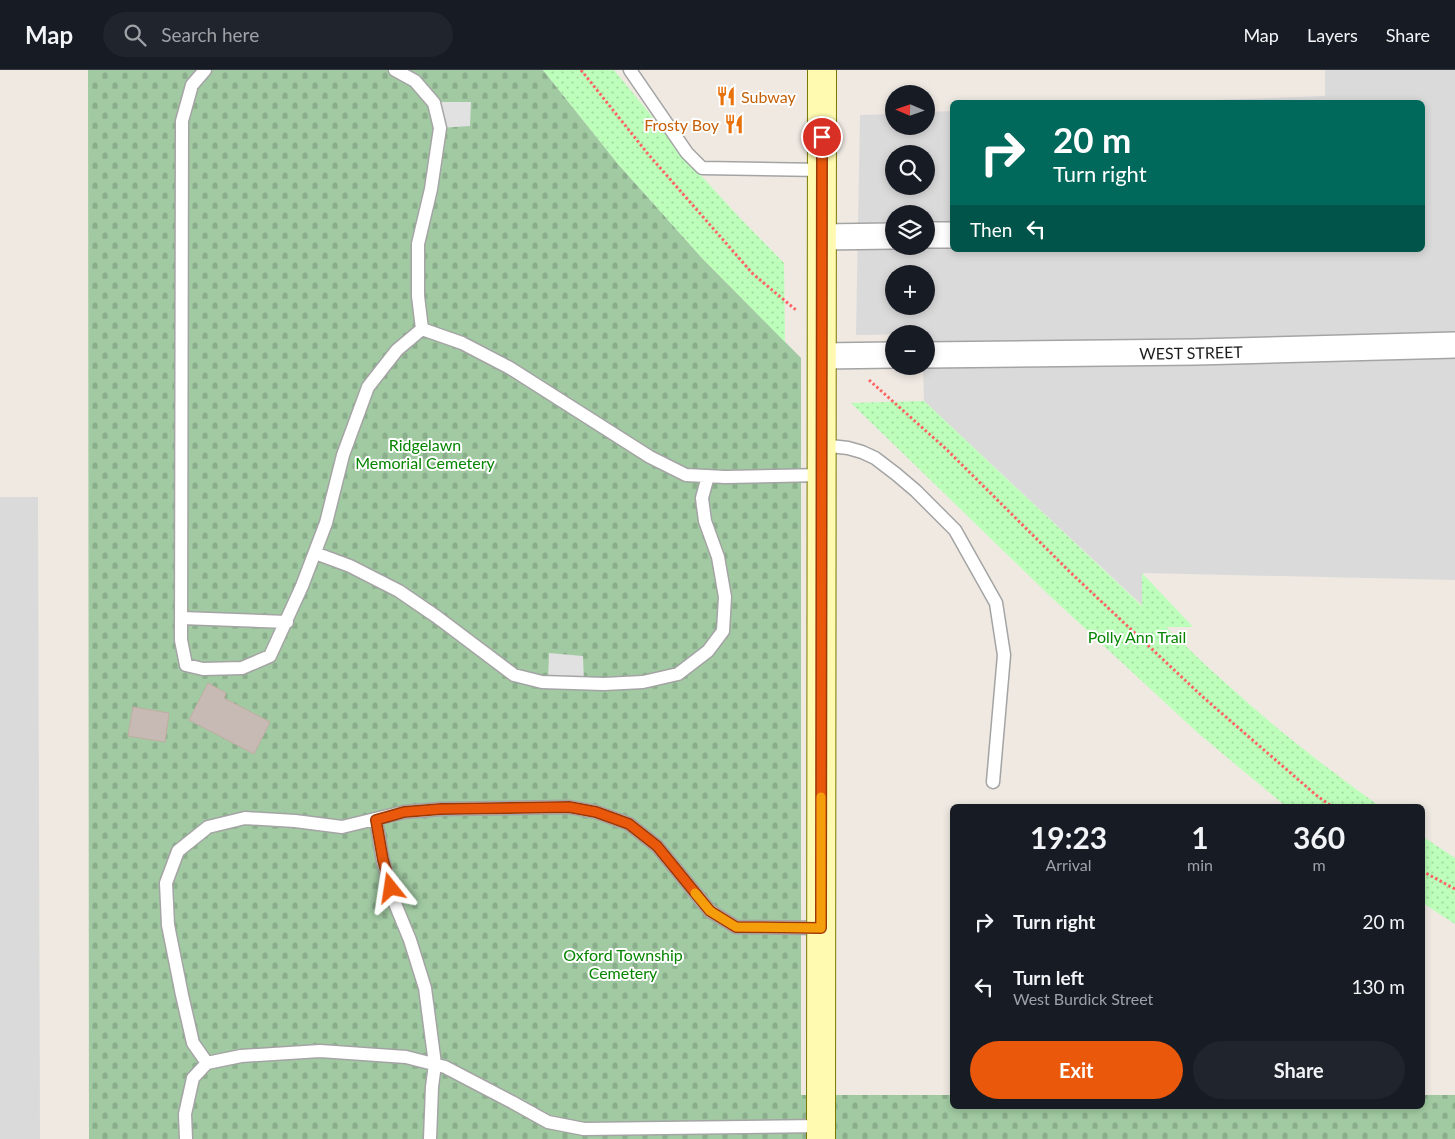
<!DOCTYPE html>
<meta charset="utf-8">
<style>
:root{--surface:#171b24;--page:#20242c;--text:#f1f3f6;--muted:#9ea1a6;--line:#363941;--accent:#ea580c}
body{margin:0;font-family:Lato,sans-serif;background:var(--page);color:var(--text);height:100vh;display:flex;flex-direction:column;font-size:19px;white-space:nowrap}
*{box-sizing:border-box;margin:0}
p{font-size:16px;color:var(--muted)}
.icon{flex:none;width:28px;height:28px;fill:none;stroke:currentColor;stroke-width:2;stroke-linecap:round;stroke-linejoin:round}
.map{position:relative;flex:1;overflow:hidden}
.panel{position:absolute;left:950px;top:734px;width:475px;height:305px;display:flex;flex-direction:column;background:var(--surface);border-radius:8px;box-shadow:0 2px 8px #0003}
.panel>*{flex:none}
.hud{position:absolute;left:950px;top:30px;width:475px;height:152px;border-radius:8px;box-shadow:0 2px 8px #0003;background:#00695c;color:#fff;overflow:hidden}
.needle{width:32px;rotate:272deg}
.controls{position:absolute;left:885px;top:15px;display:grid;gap:10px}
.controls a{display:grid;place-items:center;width:50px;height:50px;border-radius:50%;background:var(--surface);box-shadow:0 2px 8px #0003;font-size:25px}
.pin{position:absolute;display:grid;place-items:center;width:42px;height:42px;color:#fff;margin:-21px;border:2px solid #fff;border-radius:50%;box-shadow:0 1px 5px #0007}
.me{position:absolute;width:55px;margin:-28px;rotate:345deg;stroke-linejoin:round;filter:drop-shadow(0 0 4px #0008)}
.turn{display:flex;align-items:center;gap:18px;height:105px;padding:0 20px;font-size:22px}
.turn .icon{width:65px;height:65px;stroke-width:2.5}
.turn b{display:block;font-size:35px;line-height:42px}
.then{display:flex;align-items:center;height:48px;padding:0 20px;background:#0003;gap:10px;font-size:19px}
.eta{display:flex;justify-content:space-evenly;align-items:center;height:85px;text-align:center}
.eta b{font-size:30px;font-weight:700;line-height:35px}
.primary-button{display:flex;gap:10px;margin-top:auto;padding:10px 20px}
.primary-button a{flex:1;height:58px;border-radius:30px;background:var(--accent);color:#fff;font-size:20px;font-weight:700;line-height:58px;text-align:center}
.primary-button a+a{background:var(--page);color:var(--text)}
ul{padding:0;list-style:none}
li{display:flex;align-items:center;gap:15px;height:65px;padding:0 20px}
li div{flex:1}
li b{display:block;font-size:19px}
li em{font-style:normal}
header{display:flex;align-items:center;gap:30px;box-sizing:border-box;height:70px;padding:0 25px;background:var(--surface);border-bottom:1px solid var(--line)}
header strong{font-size:24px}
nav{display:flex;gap:28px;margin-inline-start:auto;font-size:18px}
.search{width:350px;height:45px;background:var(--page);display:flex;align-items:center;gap:12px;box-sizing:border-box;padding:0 18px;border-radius:28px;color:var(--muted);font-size:19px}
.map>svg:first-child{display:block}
.residential{fill:#dbdada;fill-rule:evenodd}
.cemetery{fill:url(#cemetery-stones)}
.park{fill:url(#park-dots)}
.parking{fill:#e1e1e1}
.building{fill:#c7bab5;stroke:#c2ada3}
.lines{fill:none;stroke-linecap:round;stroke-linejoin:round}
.lane-casing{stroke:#a4a4a4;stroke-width:15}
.street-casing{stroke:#a4a4a4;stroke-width:28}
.secondary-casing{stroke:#787800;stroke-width:30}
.path{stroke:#ff6364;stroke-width:3;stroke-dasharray:2.5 2.5;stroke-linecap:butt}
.lane{stroke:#fff;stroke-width:12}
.street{stroke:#fff;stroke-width:25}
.secondary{stroke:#fffab0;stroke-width:28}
.route-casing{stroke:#983908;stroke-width:12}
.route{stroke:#ea580c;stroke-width:9}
.slow{stroke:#f59e0b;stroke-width:9}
.labels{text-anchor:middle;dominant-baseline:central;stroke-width:4;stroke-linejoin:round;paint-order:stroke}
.food-label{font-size:16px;fill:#c56008;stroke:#fff;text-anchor:start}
.street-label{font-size:16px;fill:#1d1d1d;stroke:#fff}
.park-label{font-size:16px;fill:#058501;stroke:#fff}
</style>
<header>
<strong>Map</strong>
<div class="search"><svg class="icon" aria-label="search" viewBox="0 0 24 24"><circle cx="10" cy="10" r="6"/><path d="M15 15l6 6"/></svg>Search here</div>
<nav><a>Map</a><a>Layers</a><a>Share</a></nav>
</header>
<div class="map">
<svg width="1455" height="1069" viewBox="0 0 1455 1069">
<defs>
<pattern id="cemetery-stones" width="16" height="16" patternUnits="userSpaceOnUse" patternTransform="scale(1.25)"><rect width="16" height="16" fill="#a1caa2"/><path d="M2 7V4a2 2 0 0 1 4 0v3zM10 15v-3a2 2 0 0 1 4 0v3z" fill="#8aad8b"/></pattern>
<pattern id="park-dots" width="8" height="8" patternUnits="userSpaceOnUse" patternTransform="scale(1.25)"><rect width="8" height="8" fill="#bcfeba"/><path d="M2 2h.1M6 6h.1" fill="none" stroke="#a1d99f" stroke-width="1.8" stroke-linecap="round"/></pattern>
</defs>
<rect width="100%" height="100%" fill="#efe9e2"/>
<path class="residential" d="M1325,0H1455V510L1143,503V536L924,331L923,296H926V264L856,265L860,45L894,44V56H926V42L952,41V180H1422V32H1163L1325,26ZM894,84H926V116H894ZM894,144H926V176H894ZM894,204H926V236H894Z
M0,427H38L40,1069H0Z"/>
<path class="cemetery" d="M88,0H543L618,94L702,188L801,288V1025H952V1036H1422L1423,1025H1455V1069H89Z"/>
<path class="park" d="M543,0H614L695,99L738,146L784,193L785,272L702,188L618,94Z
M924,331L1142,536V503L1193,557H1166C1187,577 1208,598 1230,617C1277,660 1328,699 1379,736H1286L1283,734L1199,664L1050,526L851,333Z
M1422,766L1455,788V854L1423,833Z"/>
<path class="parking" d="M443,32H471L470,56L440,58L434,33Z
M549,583L583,586L584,614L548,612Z"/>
<path class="building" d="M208,613L226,623L224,628L270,652L254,684L189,650Z
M133,637L169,643L165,672L128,666Z"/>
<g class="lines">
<defs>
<path id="lane" d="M205,0L192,15L182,51L181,570L186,595L203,599L242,598L270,586L302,516L326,453L343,385L368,317L397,280L422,259L418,226V174L431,119L440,58L434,33L415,11L395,0
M630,0L687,83L702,98L822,100
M422,259L462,273L510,298L650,387L686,405L725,407L822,405
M821,375L848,378L862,382L875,388L896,404L916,421L955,460L996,533L1004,585L993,712
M315,483L350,496L399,521L437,547L514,605L542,612L604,614L643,612L678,604L708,581L723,561L725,527L718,487L705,451L702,428L708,406
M182,548L287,552
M376,750L383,791L394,831L410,870L425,918L435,994L432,1017L430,1069
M207,993L193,973L182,925L168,855L166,813L178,781L208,757L245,748L295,751L342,757L404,742L441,739L569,737L596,742L629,754L657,776L710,841L736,857L821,858
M186,1069L185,1044L193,1008L207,993L241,986L320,981L406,987L445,997L512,1032L548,1052L584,1059L821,1056"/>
<g id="street">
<path d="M926,165H952"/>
<path d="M822,167L894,166"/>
<path id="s1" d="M926,285L1196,282L1455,275"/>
<path d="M822,286L894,285"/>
</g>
<path id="secondary" d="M821,1069L822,0"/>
</defs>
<use href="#lane" class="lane-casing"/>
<use href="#street" class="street-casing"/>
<use href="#secondary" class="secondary-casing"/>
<path class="path" d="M581,0L648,84L753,204L796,240
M869,310L945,378L1071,503L1204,628L1316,725L1331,736
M1422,801L1455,819"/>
<use href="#lane" class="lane"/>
<use href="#street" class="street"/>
<use href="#secondary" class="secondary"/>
</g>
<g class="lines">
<defs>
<path id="route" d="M391,818L383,790L376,750L404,742L441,739L569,737L596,742L629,754L657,776L710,841L736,857L821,858L822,67"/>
</defs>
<use href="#route" class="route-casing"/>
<use href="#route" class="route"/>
<path class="slow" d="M695,823L710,841L736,857L821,858V727"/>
</g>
<defs>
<symbol id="restaurant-bare" viewBox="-9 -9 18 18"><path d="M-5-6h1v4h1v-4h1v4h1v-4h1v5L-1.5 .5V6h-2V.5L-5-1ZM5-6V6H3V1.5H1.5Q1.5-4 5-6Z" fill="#e8710a" stroke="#fff" stroke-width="2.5" paint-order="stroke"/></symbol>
</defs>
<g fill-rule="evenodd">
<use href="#restaurant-bare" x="712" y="12" width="28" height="28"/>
<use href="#restaurant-bare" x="720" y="40" width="28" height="28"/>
</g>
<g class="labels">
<g class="food-label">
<text x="741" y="26">Subway</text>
<text x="719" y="54" text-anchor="end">Frosty Boy</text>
</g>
<g class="street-label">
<text stroke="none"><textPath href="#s1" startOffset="265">WEST STREET</textPath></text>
</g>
<g class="park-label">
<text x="425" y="374">Ridgelawn<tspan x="425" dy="18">Memorial Cemetery</tspan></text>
<text x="1137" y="566">Polly Ann Trail</text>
<text x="623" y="884">Oxford Township<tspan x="623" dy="18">Cemetery</tspan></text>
</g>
</g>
</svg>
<div class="controls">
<a><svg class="needle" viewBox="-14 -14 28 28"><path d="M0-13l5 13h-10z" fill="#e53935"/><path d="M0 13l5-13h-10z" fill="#9ea1a6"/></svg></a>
<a><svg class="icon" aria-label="search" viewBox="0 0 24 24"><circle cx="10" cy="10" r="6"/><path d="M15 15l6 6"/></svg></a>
<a><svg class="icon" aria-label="layers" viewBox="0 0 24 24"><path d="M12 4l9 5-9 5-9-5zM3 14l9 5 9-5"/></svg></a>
<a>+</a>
<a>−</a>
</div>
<div class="pin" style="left:822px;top:67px;background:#d93025"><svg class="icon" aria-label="arrive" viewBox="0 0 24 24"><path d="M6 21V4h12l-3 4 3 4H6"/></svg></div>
<svg class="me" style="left:391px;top:818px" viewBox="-20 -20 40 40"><path d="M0-17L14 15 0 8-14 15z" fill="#ea580c" stroke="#fff" stroke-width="4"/></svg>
<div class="hud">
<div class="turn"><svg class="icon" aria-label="right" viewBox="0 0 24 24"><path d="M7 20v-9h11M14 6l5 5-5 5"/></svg><div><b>20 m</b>Turn right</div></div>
<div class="then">Then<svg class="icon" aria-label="left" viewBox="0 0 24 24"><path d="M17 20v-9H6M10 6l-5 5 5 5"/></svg></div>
</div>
<section class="panel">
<div class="eta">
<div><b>19:23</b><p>Arrival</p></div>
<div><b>1</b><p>min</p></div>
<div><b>360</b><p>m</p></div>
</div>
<ul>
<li><svg class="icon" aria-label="right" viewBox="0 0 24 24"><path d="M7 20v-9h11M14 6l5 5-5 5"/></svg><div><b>Turn right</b></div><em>20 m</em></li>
<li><svg class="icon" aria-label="left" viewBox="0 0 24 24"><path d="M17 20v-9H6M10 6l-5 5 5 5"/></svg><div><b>Turn left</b><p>West Burdick Street</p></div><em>130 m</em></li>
</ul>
<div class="primary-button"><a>Exit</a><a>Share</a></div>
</section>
</div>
